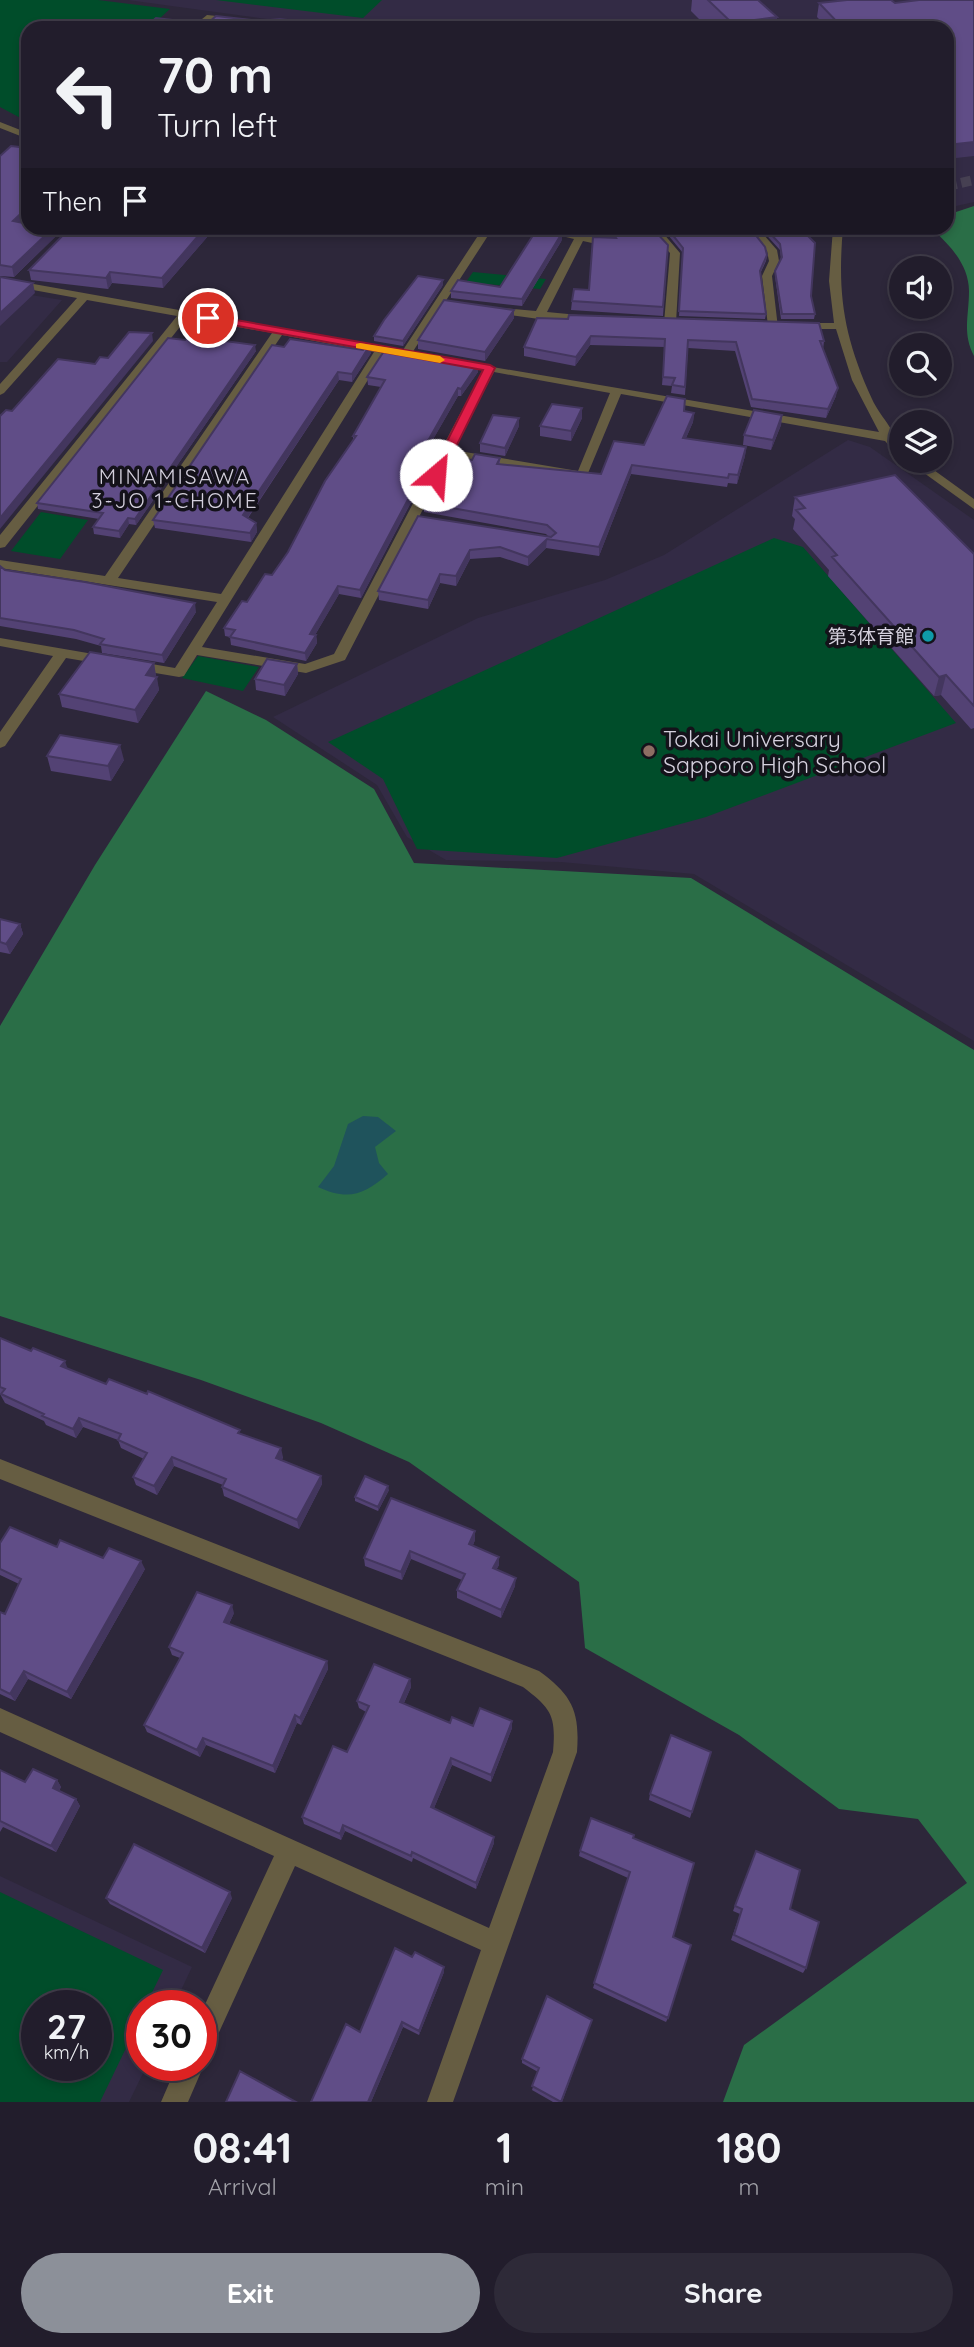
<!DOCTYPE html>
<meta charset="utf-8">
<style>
:root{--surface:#221d2c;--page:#2e2a38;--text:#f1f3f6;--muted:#a2a2a9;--line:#3f3b48;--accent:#8c9099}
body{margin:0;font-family:Quicksand,"Noto Sans JP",sans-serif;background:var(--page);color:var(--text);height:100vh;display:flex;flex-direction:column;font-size:26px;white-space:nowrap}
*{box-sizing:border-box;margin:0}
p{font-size:23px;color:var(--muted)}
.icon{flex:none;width:38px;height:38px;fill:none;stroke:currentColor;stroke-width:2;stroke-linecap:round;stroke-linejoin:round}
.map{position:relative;height:2102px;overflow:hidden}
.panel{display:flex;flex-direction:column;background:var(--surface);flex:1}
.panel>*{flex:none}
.hud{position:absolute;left:21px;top:21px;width:933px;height:214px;border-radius:21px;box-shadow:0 4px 10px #0003,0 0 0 2px var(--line);background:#221d2c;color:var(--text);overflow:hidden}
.controls{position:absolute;left:889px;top:256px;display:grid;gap:14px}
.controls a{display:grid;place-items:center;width:63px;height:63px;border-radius:50%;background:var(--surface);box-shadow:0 4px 10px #0003,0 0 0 2px var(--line);font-size:35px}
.speed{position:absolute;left:21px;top:1990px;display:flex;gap:14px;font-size:35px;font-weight:700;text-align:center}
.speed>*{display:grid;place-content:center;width:91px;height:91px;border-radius:50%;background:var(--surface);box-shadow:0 4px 10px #0003,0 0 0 2px var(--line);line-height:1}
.speed small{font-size:18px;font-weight:400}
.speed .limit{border:10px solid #d22;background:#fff;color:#111}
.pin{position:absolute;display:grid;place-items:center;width:60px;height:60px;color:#fff;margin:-30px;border:4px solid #fff;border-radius:50%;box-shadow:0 2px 7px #0007}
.me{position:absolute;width:77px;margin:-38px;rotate:27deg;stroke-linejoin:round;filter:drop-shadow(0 0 5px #0008)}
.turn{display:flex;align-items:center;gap:24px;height:147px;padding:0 21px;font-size:32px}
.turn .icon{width:91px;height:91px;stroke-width:2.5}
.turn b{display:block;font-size:49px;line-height:60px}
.then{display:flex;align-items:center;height:66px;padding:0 21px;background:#0003;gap:14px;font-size:26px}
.eta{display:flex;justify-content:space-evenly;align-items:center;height:119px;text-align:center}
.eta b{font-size:42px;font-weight:700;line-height:49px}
.action{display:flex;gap:14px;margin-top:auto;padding:14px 21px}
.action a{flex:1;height:80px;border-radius:42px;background:var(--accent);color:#fff;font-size:28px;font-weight:700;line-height:80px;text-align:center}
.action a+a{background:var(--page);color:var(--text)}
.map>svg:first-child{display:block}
.built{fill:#332b45;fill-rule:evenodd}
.green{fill:#004d2a;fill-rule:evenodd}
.forest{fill:#2a6e47}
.water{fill:#1f535c}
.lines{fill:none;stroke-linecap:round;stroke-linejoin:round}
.minor-tunnel{stroke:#464052;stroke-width:10;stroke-dasharray:10 4.5;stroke-linecap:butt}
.minor{fill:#665d42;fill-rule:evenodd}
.wall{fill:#534274}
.shaded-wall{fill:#43365e}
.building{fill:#604d87;stroke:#43365e;stroke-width:2}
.route{fill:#e11d48;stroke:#92132f;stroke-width:2}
.slow{fill:#f59e0b}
.culture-dot{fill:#0f9aa8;stroke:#14121a;stroke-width:2.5}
.education-dot{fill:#8d6e63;stroke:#14121a;stroke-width:2.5}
.labels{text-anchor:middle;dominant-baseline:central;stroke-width:7;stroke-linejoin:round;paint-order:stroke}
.far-poi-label{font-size:19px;fill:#d4d0dd;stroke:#14121a;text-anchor:end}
.far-neighbourhood-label{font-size:21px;letter-spacing:2px;fill:#d4d0dd;stroke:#14121a}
.poi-label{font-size:23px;fill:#d4d0dd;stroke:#14121a;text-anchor:start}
</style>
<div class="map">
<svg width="974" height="2102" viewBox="0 0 974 2102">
<rect width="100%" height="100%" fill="#2d273a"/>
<path class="built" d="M128,0H974V202L947,208V28H334Z
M0,290L62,300L7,362H0Z
M848,440L870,447L974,520V1041L694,874L561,862L446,860L407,837L377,785L273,717L478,618L605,580L664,555Z
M0,1876L192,1967L174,2005L142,2006V2065H147L129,2102H0ZM37,2006H96V2065H37Z"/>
<path class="green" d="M0,0H98L170,9L149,28H28V122L0,107Z
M216,0H382L363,18Z
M473,272L546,279L540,289L466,282Z
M41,512L88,520L60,559L11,551Z
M774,538L803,547L956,723L706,817L557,858L417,849L383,779L328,742Z
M198,656L259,667L243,691L182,678Z
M0,1892L163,1970L146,2005L142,2006V2015L100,2102H0ZM37,2006H96V2065H37Z"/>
<path class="forest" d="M974,206V356C962,333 969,316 969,291C969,266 951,246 934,231V228H947V215Z
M206,691L266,720L374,789L414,863L691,878L974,1050V2102H723L744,2045L967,1883L918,1819L839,1809L739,1735L585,1648L579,1582L409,1462L321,1423L201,1380L0,1316V1026L95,865Z"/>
<path class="water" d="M363,1116L378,1117L396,1131L375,1147L379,1163L388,1174C364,1195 348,1201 318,1187L334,1166L348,1124Z"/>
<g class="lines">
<path class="minor-tunnel" d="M947,186L974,180"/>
<path class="minor" d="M207,15L267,21L271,24L269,28H261L262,26L209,21L200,28H191Z
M0,122L28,133V139L0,128Z
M483,228H493L410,356L384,354L202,647L305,664L334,654L483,370L451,364V360L879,432L852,380L836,329H795L789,326L795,323H834L829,281L833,228H843C837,295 844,337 872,399C880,417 901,436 901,455L897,454L885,441L621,394L586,478L450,457L345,660L306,673L197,655L184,676L179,677L66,658L5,746L0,748V732L53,656L0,646V638L175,668L217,602L0,568V560L105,576L272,333L187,318L5,547L0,548V535L177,316L87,300L4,393L0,395V384L77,298L0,284V278L403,350ZM282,335L374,352L221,594L118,578ZM494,372L610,393L578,471L453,450Z
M530,228C552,226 573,238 595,236C625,235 653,228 683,228L682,230L663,233L680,253L676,323L670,326L664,323L670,253L653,235L592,243L583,241L547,312L589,316L593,317V321L539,319L488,312V308L492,307L536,311L574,239Z
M748,228H758L777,250L779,261L772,276L778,328L768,326L762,276L769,261L767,251Z
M906,460H920L974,499V509Z
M0,1459L539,1671C572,1695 580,1711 577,1752L453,2102H427L481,1950L295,1866L210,2052L201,2056V2013L274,1856L0,1732V1708L489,1928L553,1752C556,1716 552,1709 523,1687L0,1479Z
M201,2058L204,2065L188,2102H161L177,2065H201Z"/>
</g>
<path class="wall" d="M692,0H758L777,17L776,28H708L691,11Z
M819,3L947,28H828L817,17Z
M28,148V219L24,223L54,228L55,237L14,277L0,276V156Z
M215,228L163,288L112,283L108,289L31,280L29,270L85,232Z
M760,228H800L811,296L815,314L814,319H781L775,276V271L781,259L780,250Z
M668,229L767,255L766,261L760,274L766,314L765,319L679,316L683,253L668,235Z
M613,234L668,245L663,316L571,310L572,301L589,290L613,238Z
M562,240L522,306L451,298V291L500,287Z
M443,285L403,346L374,341V336Z
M514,310V318L485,361L418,349V340Z
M537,318L824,341L823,350L836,396L826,418L751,407L735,351L688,348L685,395L671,393L672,386L662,385L665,347L590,345L575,366L524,356V347Z
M185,340L256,351L136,525L129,524L120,538L94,534L93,527L99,519L38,509L37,503Z
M284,347L371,353L352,382L339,380L248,518L256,523L257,532L251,542L155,528L153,520Z
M478,372L461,396H458L424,455L431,456V464L361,598L339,594L315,635H316L317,643L306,661L231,645L230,637L225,636L224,628L272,575L288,552L353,441V436L381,387L368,385L367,377Z
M582,408V418L571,441L540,436V426Z
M684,411L694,413L693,422L686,438L746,447L745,456L737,484L728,483L727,487L631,474L599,556L546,548L528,566L500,557L470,559L456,586L440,583L428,609L379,600L378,591L418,516L549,537L546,534L424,512V503L472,460L500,458V465L601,474L644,445Z
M782,415L781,425L771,450L743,445L744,435Z
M519,426L505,456L480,452V443Z
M795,497L974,554V728L971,729L941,695L934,696L828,576L829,570L793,529L795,519L792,516Z
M0,566L5,570L196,612L164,663L102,653L101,646L76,639L0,626Z
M154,663L156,677L159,690L138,723L62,707L59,694Z
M297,664L298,674L285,696L256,690L255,679Z
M47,756L124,760L111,781L51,771Z
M0,919L20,924L23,934L10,954L0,952Z
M0,1338L68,1369L106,1384L241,1434L283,1457L282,1460L321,1476L322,1484L299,1529L224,1496L222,1487L223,1485L174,1466L157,1495L136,1485L133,1477L144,1459L121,1448L118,1440L83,1427L76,1438L46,1425L44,1421L5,1403L0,1394Z
M389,1490L378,1511L355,1501V1497Z
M475,1540L473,1545L499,1565L496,1570L515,1586L501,1618L457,1598V1590L462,1580L411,1559L402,1580L365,1566L364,1558Z
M0,1543L57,1547L145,1569L71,1699L28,1679L15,1701L0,1694V1612L5,1614L19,1584L0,1575Z
M234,1613L229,1624L327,1661L328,1669L301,1725L297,1723L275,1773L206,1745L200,1757L147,1732L144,1725L180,1658L172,1655L169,1647Z
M410,1679L411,1687L404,1703L450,1723L512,1728L491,1782L452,1765L434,1808L494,1837V1843L476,1889L413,1858L412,1862L345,1831L341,1840L304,1824L302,1817L347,1752L366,1712L359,1708L357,1701Z
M711,1752L690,1818L649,1800L650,1794Z
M0,1770L25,1782L57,1780L61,1787L59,1791L76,1799L80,1806L56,1852L3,1827L0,1832Z
M633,1838L673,1937L668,2018L666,2022L593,1988L628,1878L579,1856L580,1851Z
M756,1851L790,1909L806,1968L803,1973L731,1940L740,1914L733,1911Z
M106,1898H232L205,1953L110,1904Z
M412,1957L444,1972L419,2035L403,2027L371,2102H311Z
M592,2020L562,2102H553L532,2090L538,2072L522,2063V2059Z"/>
<path class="shaded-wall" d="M777,17L776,28H732V23Z
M862,24V28H841V26Z
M974,142V156L947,159V145Z
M28,207V219L16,232L13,221Z
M54,228L55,237L14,277L12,267Z
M205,228H215L163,288L162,278Z
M607,228H658L607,234Z
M562,233V240L522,306V299Z
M110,272L112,283L108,289L106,278Z
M443,280V285L403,346V341Z
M33,283L35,293L0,326V313Z
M514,310V318L485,361V352Z
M152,333L153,341L0,529V518Z
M591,336L590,345L575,366L576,357Z
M255,345L256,351L136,525L135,519Z
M370,345L371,353L352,382V374Z
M478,364V372L461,396V389Z
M338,372L339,380L244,523L243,515Z
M458,388V396L420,462V455Z
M838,388L836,396L826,418L828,409Z
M582,408V418L571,441V431Z
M694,413L693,422L682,447L683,438Z
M782,415L781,425L771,450L773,440Z
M519,418V426L505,456V448Z
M746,447L745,456L737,484L738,475Z
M431,456V464L361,598L360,590Z
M632,465L631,474L599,556V547Z
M128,518L129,524L120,538L119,531Z
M256,523L257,532L251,542L250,533Z
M547,539L546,548L528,566V557Z
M470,550V559L456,586V576Z
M440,574V583L428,609V600Z
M338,586L339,594L311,642L310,634Z
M195,603L196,612L164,663L162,655Z
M316,635L317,643L306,661L305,653Z
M154,663L156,676L149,688L146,675Z
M297,664L298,674L285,696L284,685Z
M946,675L941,695L934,696L939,677Z
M157,677L159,690L138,723L135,710Z
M120,745L124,760L111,781L108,766Z
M20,924L23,934L10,954L6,944Z
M65,1361L68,1370L61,1366Z
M79,1418L83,1427L76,1438L73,1429Z
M281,1448L283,1457L278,1466L276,1458Z
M172,1457L174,1466L157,1495L154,1486Z
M321,1476L322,1484L299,1529L297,1520Z
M388,1486L389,1490L378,1511V1507Z
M475,1531V1540L470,1552L469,1544Z
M410,1551L411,1559L402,1580L401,1572Z
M499,1557V1565L493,1576V1568Z
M141,1561L145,1569L71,1699L67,1692Z
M516,1578L515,1586L501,1618V1610Z
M232,1605L234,1613L226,1630L224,1622Z
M327,1661L328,1669L301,1725L300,1718Z
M24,1671L28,1679L15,1701L10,1694Z
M410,1679L411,1687L401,1709L400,1702Z
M295,1715L297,1723L275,1773L273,1766Z
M512,1721V1728L491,1782V1775Z
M203,1738L206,1745L200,1757L197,1750Z
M451,1758L452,1765L432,1813L431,1807Z
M57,1780L61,1787L57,1794L53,1788Z
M76,1799L80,1806L56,1852L51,1846Z
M343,1825L345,1831L341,1840L340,1834Z
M494,1837V1843L476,1889V1883Z
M230,1892L232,1898L205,1953L202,1948Z
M444,1967V1972L419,2035V2031Z
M402,2022L403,2027L371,2102H368Z"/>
<path class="building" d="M708,0H758L777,17L732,23Z
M847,0H891L895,3L919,0H974V142L947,145V28H867L862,24L841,26L819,3Z
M216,16L260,21L280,19L347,28H144L156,18L207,24Z
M11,146L28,148V207L13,221L28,224V228H53L12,267L0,265V156Z
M89,228H205L162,278L110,272L106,278L29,270L69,229L85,232Z
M681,228H750L765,247L767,255L760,271L766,314L679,311L683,248L668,229Z
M765,228H800L815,243L811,296L815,314H782L775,271L782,257L780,244Z
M537,229L562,233L522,299L451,291L458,280L500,287Z
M653,229L668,245L663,307L572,301L574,289L589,290L593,237L616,238L613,234Z
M418,276L443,280L403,341L374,336L384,320Z
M0,277L33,283L0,313Z
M444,300L514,310L485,352L418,340Z
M569,315L819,323L824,341H820L838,388L828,409L752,399L736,342L688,340L685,387L672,385L675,378L663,377L665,339L591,336L576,357L524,347L537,318L568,319Z
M129,332L152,333L0,518V416L6,410L12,411L58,359L95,364L100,357L108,358Z
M188,336L255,345L135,519L128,518L119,531L93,527L103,513L37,503L168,338L185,340Z
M290,339L363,350L367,344L370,345L352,374L338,372L243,515L256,523L250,533L153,520L272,345L284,347Z
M386,348L478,364L461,389L458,388L420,455L431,456L360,590L338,586L310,634L316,635L305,653L230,637L235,630L224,628L242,601L247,602L265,574L272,575L288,552L325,481L356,436H353L385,380L367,377Z
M667,396L685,399L684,411L694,413L683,438L746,447L738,475L729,474L728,478L632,465L599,547L547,539L528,557L500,547L470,550L456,576L440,574L428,600L378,591L418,516L551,537L556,533L547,525L424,503L448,457L472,460L475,454L500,458L497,464L601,474L614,441L644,445Z
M552,404L582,408L571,431L540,426Z
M754,410L782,415L773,440L744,435Z
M493,415L519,418L505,448L480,443Z
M895,475L974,554V706L946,675L939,677L832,557L837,555L796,510L805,508L795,497Z
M0,566L5,570L85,582L195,603L162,655L100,644L104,639L74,630L0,618Z
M90,652L154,663L146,675L157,677L135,710L59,694Z
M267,659L297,664L284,685L255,679Z
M60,735L120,745L108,766L47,756Z
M0,919L20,924L6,944L0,942Z
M0,1338L31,1351L33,1348L65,1361L61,1366L106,1384L109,1379L147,1394L148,1391L240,1430L238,1433L281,1448L276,1458L321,1476L297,1520L222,1487L226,1479L172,1457L154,1486L133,1477L147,1453L118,1440L121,1434L79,1418L73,1429L42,1416L44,1414L1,1394L5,1389L0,1387Z
M365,1476L388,1486L378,1507L355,1497Z
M391,1498L475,1531L469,1544L499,1557L493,1568L516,1578L501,1610L457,1590L465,1574L410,1551L401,1572L364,1558Z
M10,1527L57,1547L60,1540L103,1558L109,1548L141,1561L67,1692L24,1671L10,1694L0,1689V1612L5,1614L21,1579L0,1569V1543Z
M197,1592L232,1605L224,1622L327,1661L300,1718L295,1715L273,1766L203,1738L197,1750L144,1725L183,1653L169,1647Z
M374,1664L410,1679L400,1702L450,1723L452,1717L473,1726L480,1708L512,1721L491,1775L451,1758L431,1807L494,1837L476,1883L412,1852L411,1856L343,1825L340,1834L302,1817L333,1746L347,1752L369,1706L357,1701Z
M671,1735L711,1752L692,1812L650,1794Z
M33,1769L57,1780L53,1788L76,1799L51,1846L0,1821V1770L25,1782Z
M591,1818L634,1835L633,1838L694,1863L673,1937L691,1945L668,2018L594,1983L630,1872L580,1851Z
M134,1844L230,1892L202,1948L106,1898Z
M756,1851L800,1870L790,1909L819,1922L806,1968L734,1935L742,1909L735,1906Z
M395,1948L412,1957L415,1952L444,1967L419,2031L402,2022L368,2102H311L346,2024L360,2032Z
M547,1996L592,2020L561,2102L532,2086L539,2068L522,2059Z
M240,2071L296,2102H226Z"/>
<path class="route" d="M208,315L490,365L495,368L442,475L436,478L430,475L483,370L204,320Z"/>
<path class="slow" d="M360,343L440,356L445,360L440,363L356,348V344Z"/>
<circle class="culture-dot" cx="928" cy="636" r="7"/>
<circle class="education-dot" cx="649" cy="751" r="7"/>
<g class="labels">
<g class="far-poi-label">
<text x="914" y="636">第3体育館</text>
</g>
<g class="far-neighbourhood-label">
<text x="175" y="476">MINAMISAWA<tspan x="175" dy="24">3-JO 1-CHOME</tspan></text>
</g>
<g class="poi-label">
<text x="663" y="738">Tokai Universary<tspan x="663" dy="26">Sapporo High School</tspan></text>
</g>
</g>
</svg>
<div class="controls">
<a><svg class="icon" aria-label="sound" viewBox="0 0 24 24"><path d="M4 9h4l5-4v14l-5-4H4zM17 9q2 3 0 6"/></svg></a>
<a><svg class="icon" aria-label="search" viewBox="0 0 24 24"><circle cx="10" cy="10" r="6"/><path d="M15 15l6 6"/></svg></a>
<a><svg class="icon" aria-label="layers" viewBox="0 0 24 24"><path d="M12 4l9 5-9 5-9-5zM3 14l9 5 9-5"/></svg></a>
</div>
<div class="speed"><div>27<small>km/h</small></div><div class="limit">30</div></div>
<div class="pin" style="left:208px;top:318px;background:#d93025"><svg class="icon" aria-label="arrive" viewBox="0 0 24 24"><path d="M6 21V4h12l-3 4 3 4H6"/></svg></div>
<svg class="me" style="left:436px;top:475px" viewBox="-20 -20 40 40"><circle r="19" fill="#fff"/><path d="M0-13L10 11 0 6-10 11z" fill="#e11d48"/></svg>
<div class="hud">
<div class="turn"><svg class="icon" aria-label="left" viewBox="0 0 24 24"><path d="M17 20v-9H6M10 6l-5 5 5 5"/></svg><div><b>70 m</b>Turn left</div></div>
<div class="then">Then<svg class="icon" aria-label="arrive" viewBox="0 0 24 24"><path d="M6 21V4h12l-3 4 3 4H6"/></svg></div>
</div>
</div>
<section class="panel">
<div class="eta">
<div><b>08:41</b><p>Arrival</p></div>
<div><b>1</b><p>min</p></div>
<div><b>180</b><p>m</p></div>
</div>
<div class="action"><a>Exit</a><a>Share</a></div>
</section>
